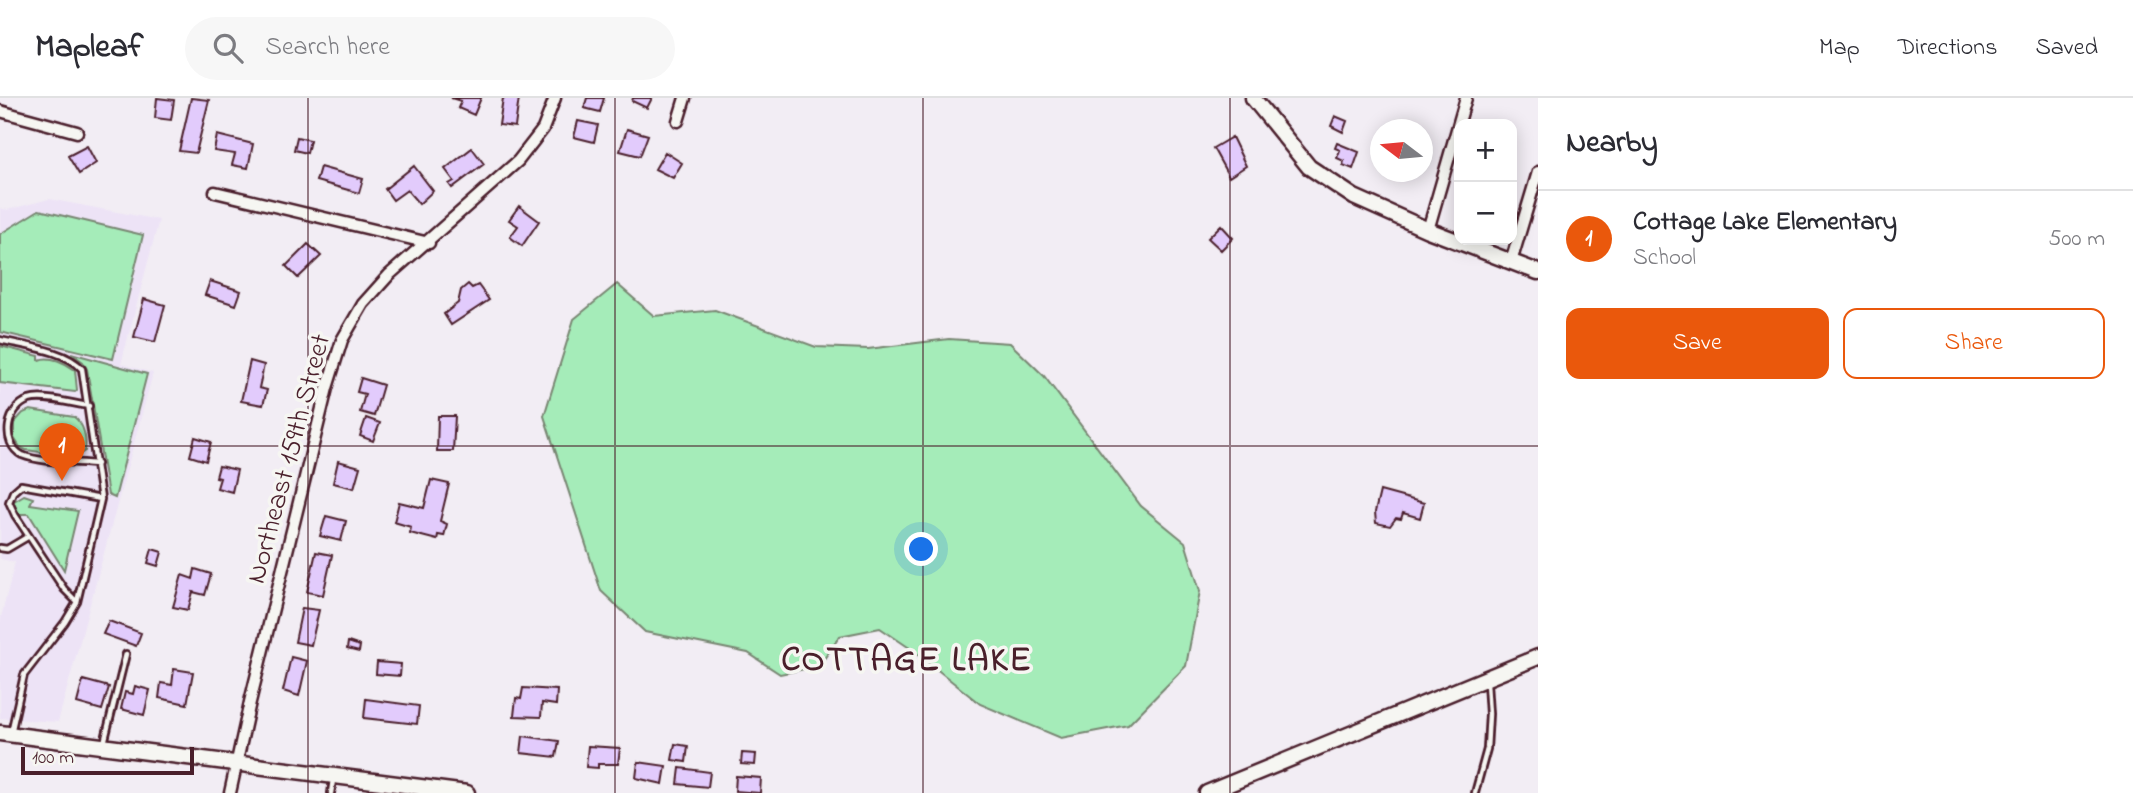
<!DOCTYPE html>
<html lang="en">
<head>
<meta charset="utf-8">
<style>
	body { margin:0; font-family:"Indie Flower",sans-serif; background:#f7f7f7; color:#2b2b33 }
	.controls { position:absolute; right:21px; top:21px; display:grid; overflow:hidden; border-radius:14px; box-shadow:0 4px 18px #0003 }
	.controls button { width:63px; height:63px; display:grid; place-items:center; padding:0; border:0; border-bottom:2px solid #e1e1e2; background:#fff; color:#2b2b33; font:35px sans-serif }
	.compass { position:absolute; left:1370px; top:21px; width:63px; height:63px; border-radius:50%; background:#fff; box-shadow:0 4px 18px #0003; rotate:286deg }
	.scale { position:absolute; left:21px; bottom:18px; width:173px; box-sizing:border-box; padding-left:7px; border:4px solid #4a1f2b; border-top:0; font-size:19px; line-height:24px; white-space:nowrap; color:#4a1f2b; -webkit-text-stroke:5px #f6f6f2; paint-order:stroke }
	.you { position:absolute; left:922px; top:452px; width:24px; height:24px; margin:-18px; border:5px solid #fff; border-radius:50%; background:#1a73e8; box-shadow:0 0 0 10px #1a73e833 }
	.badge { display:grid; place-items:center; width:46px; height:46px; border-radius:50%; background:#ea580c; color:#fff; font-size:23px; font-weight:700 }
	.pin { position:absolute; translate:-50% -58px; filter:drop-shadow(0 2px 4px #0008) }
	.pin::after { content:''; position:absolute; top:37px; width:24px; height:21px; background:inherit; clip-path:polygon(0 0,100% 0,50% 100%) }
	.list { margin:0; padding:0; list-style:none }
	h2 { display:flex; justify-content:space-between; align-items:center; height:91px; margin:0; padding:0 28px; font-size:30px }
	h2 small { font-size:23px; font-weight:400; color:#7c7c81 }
	.list li { display:grid; grid-template-columns:46px 1fr auto; gap:21px; align-items:center; box-sizing:border-box; height:98px; padding:0 28px; border-top:2px solid #e1e1e2 }
	.list b { display:block; font-size:26px; white-space:nowrap }
	.list p { margin:0; font-size:23px; white-space:nowrap; color:#7c7c81 }
	.list em { font-size:23px; font-style:normal; color:#7c7c81 }
	.actions { display:flex; gap:14px; padding:21px 28px }
	.actions a { flex:1; padding:16px 0; border:2px solid #ea580c; border-radius:14px; text-align:center; font-size:24px; color:#ea580c }
	.actions .main { background:#ea580c; color:#fff }
	.icon { flex:none; width:38px; height:38px; fill:none; stroke:currentColor; stroke-width:2; stroke-linecap:round; stroke-linejoin:round }
	.map { position:relative; flex:none; width:1538px; height:695px; overflow:hidden }
	header { display:flex; align-items:center; gap:42px; box-sizing:border-box; height:98px; padding:0 35px; background:#fff; border-bottom:2px solid #e1e1e2 }
	header strong { font-size:33px }
	nav { display:flex; gap:38px; margin-inline-start:auto; font-size:24px }
	.search { width:490px; height:63px; background:#f7f7f7; display:flex; align-items:center; gap:18px; box-sizing:border-box; padding:0 24px; border-radius:38px; color:#7c7c81; font-size:26px }
	main { display:flex }
	aside { flex:1; background:#fff }
	.map>svg:first-child { display:block }
</style>
</head>
<body>
<header>
<strong>Mapleaf</strong>
<div class="search"><svg class="icon" aria-label="search" viewBox="0 0 24 24"><circle cx="10" cy="10" r="6"/><path d="M15 15l6 6"/></svg>Search here</div>
<nav><a>Map</a><a>Directions</a><a>Saved</a></nav>
</header>
<main>
<div class="map">
<svg width="1538" height="695" viewBox="0 0 1538 695">
	<rect width="100%" height="100%" fill="#f2edf4"/>
	<filter id="ink" filterUnits="userSpaceOnUse"><feTurbulence type="fractalNoise" baseFrequency=".0143" numOctaves="2"/><feDisplacementMap in="SourceGraphic" scale="14" xChannelSelector="R" yChannelSelector="G"/><feConvolveMatrix kernelMatrix="1 2 1 2 8 2 1 2 1" color-interpolation-filters="sRGB"/></filter>
	<g filter="url(#ink)">
		<path fill="#ede3f6" d="M 49,101 L 159,122 L 121,266 L 153,275 L 58,624 L 0,620 L 0,523 L 15,464 L 0,461 L 0,110 L 7,112 Z"/>
		<path fill="#a5ecb9" stroke="#788672" stroke-width="2" d="M 39,112 L 143,137 L 113,261 L 0,234 L 0,136 Z
			M 617,186 L 654,218 L 715,212 L 816,249 L 868,251 L 949,241 L 1010,245 L 1044,278 L 1141,408 L 1185,444 L 1200,493 L 1186,568 L 1128,627 L 1061,640 L 980,606 L 914,553 L 880,530 L 840,538 L 819,568 L 780,576 L 748,555 L 645,534 L 601,493 L 544,318 L 574,221 Z
			M 0,248 L 39,258 L 39,262 C 50,257 66,265 75,272 L 77,292 L 75,294 L 0,285 Z
			M 71,255 L 147,276 L 115,400 L 108,397 L 87,271 L 83,264 Z
			M 30,312 L 74,319 C 84,326 87,341 85,353 L 76,359 L 26,352 L 20,349 L 14,340 L 14,325 L 23,315 Z
			M 24,397 L 33,400 L 30,406 L 78,413 L 64,472 L 29,416 L 19,416 L 14,408 L 14,403 Z"/>
		<path fill="#e2cbfc" stroke="#4a1f2b" stroke-width="2" d="M 157,0 L 174,2 L 171,22 L 155,20 Z
			M 191,0 L 209,2 L 196,55 L 179,53 Z
			M 451,0 L 481,0 L 474,17 L 458,10 L 461,3 Z
			M 503,0 L 519,0 L 515,29 L 499,27 Z
			M 587,0 L 604,0 L 600,14 L 584,10 Z
			M 633,0 L 652,0 L 647,10 L 632,3 Z
			M 1335,18 L 1347,23 L 1343,34 L 1331,28 Z
			M 578,23 L 598,27 L 594,44 L 574,39 Z
			M 627,31 L 648,37 L 640,58 L 620,53 Z
			M 217,37 L 253,46 L 248,70 L 232,67 L 235,56 L 214,53 Z
			M 297,39 L 310,42 L 307,55 L 294,52 Z
			M 1232,39 L 1246,68 L 1229,79 L 1213,50 Z
			M 1337,45 L 1359,54 L 1353,71 L 1343,67 L 1344,63 L 1337,60 L 1340,52 L 1335,50 Z
			M 87,48 L 96,65 L 79,76 L 68,58 Z
			M 472,50 L 484,66 L 452,90 L 449,86 L 454,83 L 445,71 Z
			M 665,54 L 682,65 L 673,80 L 655,71 Z
			M 414,68 L 433,93 L 419,106 L 407,92 L 393,102 L 385,91 Z
			M 320,69 L 363,81 L 359,95 L 316,83 Z
			M 519,108 L 539,123 L 522,148 L 510,139 L 518,128 L 509,122 Z
			M 1221,127 L 1233,140 L 1221,152 L 1208,140 Z
			M 308,146 L 321,158 L 298,180 L 286,168 Z
			M 210,183 L 241,193 L 236,207 L 205,197 Z
			M 468,186 L 472,190 L 478,187 L 489,202 L 451,227 L 444,216 L 458,205 L 461,192 Z
			M 144,201 L 165,207 L 155,244 L 134,239 Z
			M 250,263 L 264,267 L 259,290 L 267,292 L 263,307 L 241,303 Z
			M 361,280 L 383,287 L 374,318 L 360,314 L 365,296 L 357,294 Z
			M 438,318 L 455,318 L 453,353 L 437,353 Z
			M 366,320 L 380,325 L 373,343 L 360,338 Z
			M 195,339 L 211,344 L 206,363 L 190,358 Z
			M 338,363 L 360,369 L 354,390 L 333,385 Z
			M 219,368 L 237,372 L 232,394 L 217,390 L 220,380 L 216,379 Z
			M 431,382 L 449,386 L 440,423 L 447,426 L 444,438 L 438,437 L 437,442 L 410,435 L 411,429 L 394,424 L 399,404 L 424,410 Z
			M 1380,393 L 1424,405 L 1420,420 L 1403,415 L 1401,421 L 1396,420 L 1390,428 L 1376,425 L 1375,414 Z
			M 326,418 L 346,423 L 341,443 L 320,438 Z
			M 152,451 L 162,454 L 158,468 L 148,465 Z
			M 316,454 L 332,457 L 323,497 L 307,494 Z
			M 195,471 L 211,476 L 205,497 L 193,494 L 188,512 L 173,509 L 182,477 L 193,481 Z
			M 302,510 L 319,512 L 311,547 L 295,544 Z
			M 109,523 L 141,535 L 136,548 L 103,536 Z
			M 348,544 L 360,548 L 359,554 L 347,551 Z
			M 291,559 L 307,563 L 299,598 L 283,593 Z
			M 377,564 L 401,566 L 400,578 L 376,576 Z
			M 174,571 L 193,574 L 187,606 L 159,600 L 161,585 L 172,587 Z
			M 83,582 L 109,589 L 102,612 L 77,605 Z
			M 135,588 L 150,592 L 144,617 L 121,611 L 125,594 L 133,596 Z
			M 523,590 L 557,592 L 556,607 L 542,605 L 541,619 L 514,618 L 516,600 L 521,601 Z
			M 366,601 L 419,608 L 417,626 L 364,620 Z
			M 523,638 L 559,643 L 556,659 L 521,655 Z
			M 675,646 L 688,648 L 686,664 L 672,662 Z
			M 588,648 L 620,650 L 618,666 L 598,666 L 598,670 L 586,669 Z
			M 742,655 L 756,656 L 755,667 L 741,666 Z
			M 638,664 L 666,668 L 663,686 L 636,680 Z
			M 680,670 L 710,674 L 708,689 L 678,686 Z
			M 736,678 L 761,680 L 760,695 L 735,693 Z"/>
		<g fill="none" stroke-linecap="round" stroke-linejoin="round">
			<defs>
				<path id="lane" d="M 0,242 C 24,248 66,252 82,271 L 101,401 L 77,504 L 65,524 L 24,577 L 11,635
					M 89,308 C 74,306 43,297 29,302 C 7,309 0,345 22,357 C 41,365 76,364 97,366
					M 0,450 L 7,451 L 29,438
					M 77,504 L 64,491 L 15,417 L 9,404 L 13,394 L 21,387 L 101,401
					M 104,645 L 126,556
					M 331,695 L 333,682
					M 1475,695 L 1487,651 L 1489,616 L 1487,585"/>
				<path id="street" d="M 0,13 L 77,34
					M 678,23 L 685,0
					M 215,94 L 429,145
					M 1428,132 L 1466,0
					M 1511,164 L 1538,74
					M 230,695 L 250,604 L 327,290 L 342,242 L 363,206 L 389,177 L 518,63 L 543,31 L 555,0"/>
				<path id="secondary" d="M 1253,0 L 1309,69 L 1354,99 L 1428,132 L 1538,174
					M 0,635 L 467,695
					M 1207,695 L 1538,559"/>
			</defs>
			<use href="#lane" stroke="#4a1f2b" stroke-width="10"/>
			<use href="#street" stroke="#4a1f2b" stroke-width="15"/>
			<use href="#secondary" stroke="#4a1f2b" stroke-width="19"/>
			<use href="#lane" stroke="#f6f6f2" stroke-width="4.5"/>
			<use href="#street" stroke="#f6f6f2" stroke-width="10"/>
			<use href="#secondary" stroke="#f6f6f2" stroke-width="14"/>
		</g>
	</g>
	<path fill="none" stroke="#4a1f2b" stroke-width="2" stroke-opacity="0.55" d="M 308,0 L 308,695M 615,0 L 615,695M 923,0 L 923,695M 1230,0 L 1230,695M 0,348 L 1538,348"/>
	<g text-anchor="middle" dominant-baseline="central" stroke-width="7" stroke-linejoin="round" paint-order="stroke">
		<g font-size="28" fill="#4a1f2b" stroke="#f6f6f2">
			<text transform="translate(290 361) rotate(-75)">Northeast 159th Street</text>
		</g>
		<g font-size="35" font-weight="bold" letter-spacing="2" fill="#4a1f2b" stroke="#f6f6f2">
			<text x="907" y="563">COTTAGE LAKE</text>
		</g>
	</g>
</svg>
<div class="controls">
<button>+</button>
<button>−</button>
</div>
<svg class="compass" viewBox="-18 -18 36 36"><path d="M0-13l5 13h-10z" fill="#e53935"/><path d="M0 13l5-13h-10z" fill="#7c7c81"/></svg>
<div class="scale">100 m</div>
<div class="you"></div>
<div class="pin badge" style="left:62px;top:383px">1</div>
</div>
<aside>
<h2>Nearby<small></small></h2>
<ul class="list">
<li><span class="badge">1</span><div><b>Cottage Lake Elementary</b><p>School</p></div><em>500 m</em></li>
</ul>
<div class="actions"><a class="main">Save</a><a>Share</a></div>
</aside>
</main>
</body>
</html>
